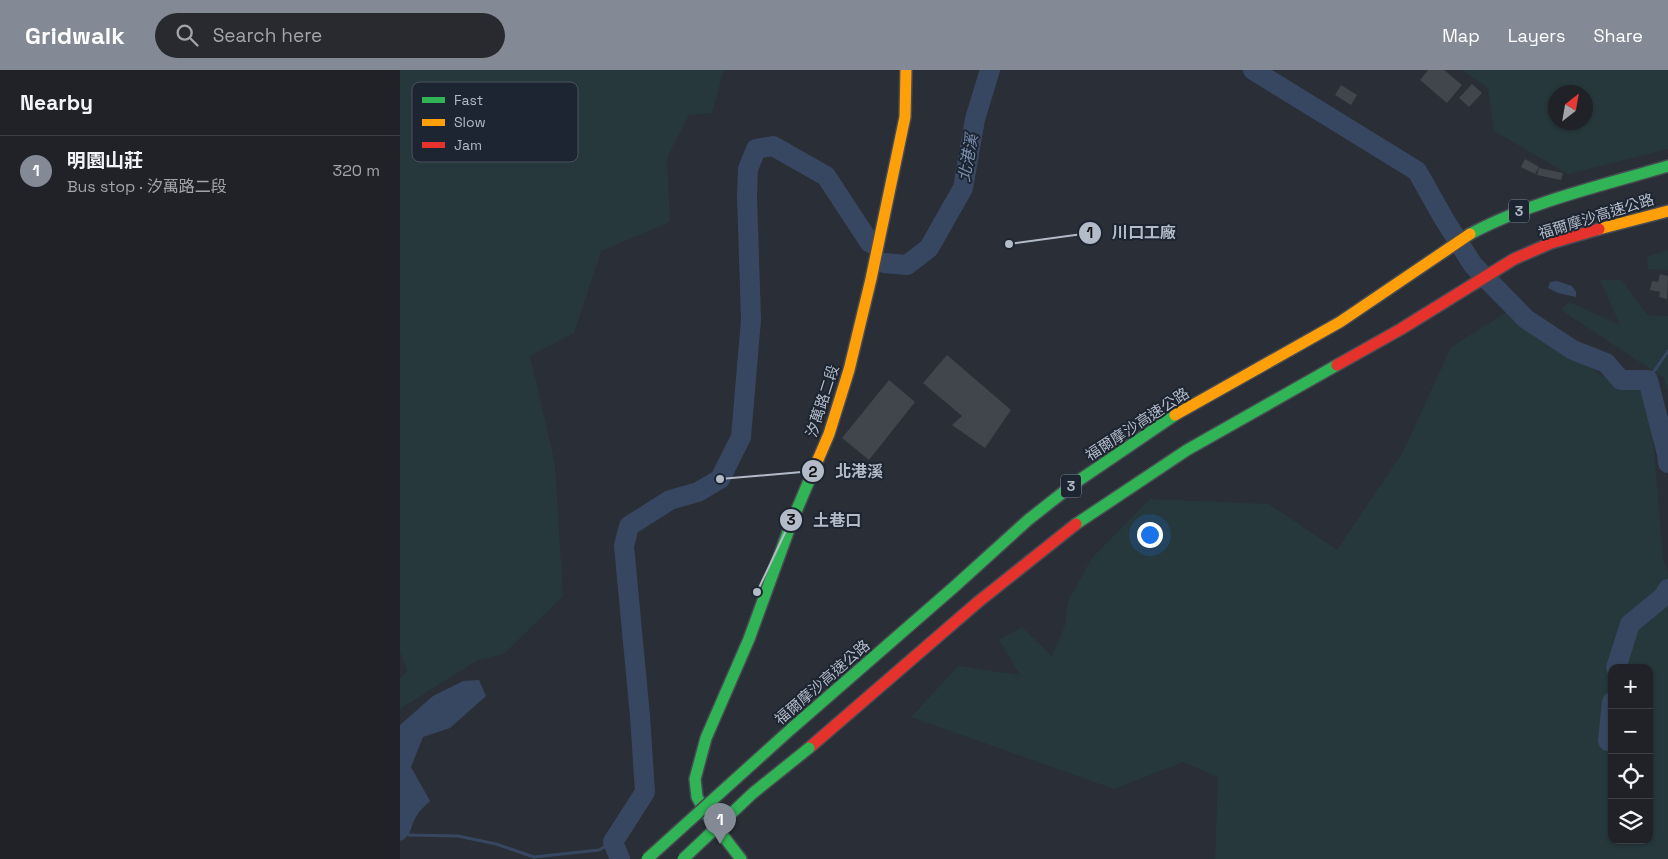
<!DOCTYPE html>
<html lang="en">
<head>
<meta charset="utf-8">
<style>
	body { margin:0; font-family:"Space Grotesk","Noto Sans TC",sans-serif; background:#282a30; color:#f1f3f6 }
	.controls { position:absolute; right:15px; bottom:15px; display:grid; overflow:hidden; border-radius:10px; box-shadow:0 1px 4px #0004 }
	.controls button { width:45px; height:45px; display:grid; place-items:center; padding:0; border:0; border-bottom:1px solid #3d3f45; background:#202228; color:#f1f3f6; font:25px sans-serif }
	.compass { position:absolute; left:1148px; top:15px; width:45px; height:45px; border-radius:50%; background:#202228; box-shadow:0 1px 4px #0004; rotate:31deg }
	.you { position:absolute; left:749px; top:464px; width:18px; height:18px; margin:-12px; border:4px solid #fff; border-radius:50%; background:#1a73e8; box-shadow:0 0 0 8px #1a73e833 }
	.badge { display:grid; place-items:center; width:32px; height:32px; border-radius:50%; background:#838995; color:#fff; font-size:16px; font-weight:700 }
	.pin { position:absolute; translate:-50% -41px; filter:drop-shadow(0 1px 2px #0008) }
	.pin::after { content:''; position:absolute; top:26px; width:18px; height:15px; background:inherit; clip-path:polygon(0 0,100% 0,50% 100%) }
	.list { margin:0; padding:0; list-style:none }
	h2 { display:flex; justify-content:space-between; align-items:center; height:65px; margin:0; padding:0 20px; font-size:21px }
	h2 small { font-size:16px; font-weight:400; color:#a2a4a8 }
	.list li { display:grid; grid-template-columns:32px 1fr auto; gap:15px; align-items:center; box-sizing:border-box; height:70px; padding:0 20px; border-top:1px solid #3d3f45 }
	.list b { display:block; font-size:19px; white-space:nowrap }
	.list p { margin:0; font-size:16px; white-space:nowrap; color:#a2a4a8 }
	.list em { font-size:16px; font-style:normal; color:#a2a4a8 }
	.icon { flex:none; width:28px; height:28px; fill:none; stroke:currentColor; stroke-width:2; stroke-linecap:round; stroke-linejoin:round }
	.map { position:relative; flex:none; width:1268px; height:789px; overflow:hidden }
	header { display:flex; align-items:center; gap:30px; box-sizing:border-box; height:70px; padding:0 25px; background:#838995; color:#fff }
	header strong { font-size:24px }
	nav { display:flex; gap:28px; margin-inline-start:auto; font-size:18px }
	.search { width:350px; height:45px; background:#282a30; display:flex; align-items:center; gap:12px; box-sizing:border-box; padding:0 18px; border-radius:28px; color:#a2a4a8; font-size:19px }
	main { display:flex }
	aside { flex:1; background:#202228 }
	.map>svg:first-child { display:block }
</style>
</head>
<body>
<header>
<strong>Gridwalk</strong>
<div class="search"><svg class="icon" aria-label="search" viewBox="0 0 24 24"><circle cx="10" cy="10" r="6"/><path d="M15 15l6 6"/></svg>Search here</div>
<nav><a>Map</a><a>Layers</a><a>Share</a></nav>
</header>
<main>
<aside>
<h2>Nearby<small></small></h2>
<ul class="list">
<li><span class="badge">1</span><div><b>明園山莊</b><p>Bus stop · 汐萬路二段</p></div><em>320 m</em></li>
</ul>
</aside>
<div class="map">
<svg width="1268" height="789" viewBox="0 0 1268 789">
	<rect width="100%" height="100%" fill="#2a2e36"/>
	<path fill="#26383c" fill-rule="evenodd" d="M 0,0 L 324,0 L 312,43 L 289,45 L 267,88 L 270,152 L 201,181 L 174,263 L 130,286 L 155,394 L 163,526 L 104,584 L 78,590 L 0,639 L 0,608 L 7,601 L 0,582 Z
		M 1062,0 L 1268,0 L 1268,79 L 1168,104 L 1094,61 L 1088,18 ZM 1156,22 L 1186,22 L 1186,52 L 1156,52 Z
		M 1268,180 L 1268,200 L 1248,199 L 1247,187 Z
		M 1200,210 L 1222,210 L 1247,245 L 1268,246 L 1268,323 L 1264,308 L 1161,240 L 1169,232 L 1220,255 Z
		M 1118,235 L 1202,306 L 1241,309 L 1254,378 L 1263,488 L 1268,501 L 1268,789 L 815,789 L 818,707 L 783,692 L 714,719 L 511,647 L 558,596 L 620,605 L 599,570 L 622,557 L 652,586 L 665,555 L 668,531 L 692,488 L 750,429 L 869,434 L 937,480 L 1003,382 L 1051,277 ZM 1212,598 L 1249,598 L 1249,770 L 1212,770 Z"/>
	<path fill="#384761" d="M 1157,211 L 1172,216 L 1176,222 L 1176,227 L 1158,223 L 1148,218 L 1150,212 Z
		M 79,610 L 86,626 L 50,658 L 23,667 L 11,697 L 30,731 C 25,736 19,741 16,747 C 10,756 12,767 0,771 L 0,655 L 33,626 L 63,611 Z"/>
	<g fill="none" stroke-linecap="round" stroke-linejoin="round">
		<path stroke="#384761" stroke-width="3" d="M 1248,310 L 1268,281
			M 9,765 L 58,766 L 96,774 L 134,787 L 199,780 L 213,772"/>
		<path stroke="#384761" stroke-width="20" d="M 853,0 L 1017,101 L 1044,149 L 1073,195 L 1126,249 L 1173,280 L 1206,293 L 1221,310 L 1248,310 L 1267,384 L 1268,393
			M 484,193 L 507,195 L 529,178 L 563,118 L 575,49 L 590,0
			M 1216,598 L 1230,554 L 1263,527 L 1268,519
			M 1208,671 L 1212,632
			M 220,789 L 213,772 L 245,722 L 240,646 L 224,476 L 229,456 L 270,430 L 298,422 L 320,409 L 341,367 L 351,250 L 347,126 L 348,99 L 356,79 L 373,76 L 426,106 L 470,173"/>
	</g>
	<path fill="#41454c" d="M 1028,0 L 1044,0 L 1062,15 L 1047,33 L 1020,10 Z
		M 1072,14 L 1082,23 L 1069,37 L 1059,28 Z
		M 941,15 L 957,25 L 951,35 L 935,25 Z
		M 1125,89 L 1139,97 L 1135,104 L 1121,97 Z
		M 1139,98 L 1163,103 L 1161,110 L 1137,105 Z
		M 1260,204 L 1268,206 L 1267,229 L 1259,227 L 1260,222 L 1250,220 L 1252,211 L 1258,212 Z
		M 547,285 L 611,340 L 585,378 L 552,355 L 562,346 L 523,313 Z
		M 489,310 L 515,332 L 469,390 L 442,368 Z"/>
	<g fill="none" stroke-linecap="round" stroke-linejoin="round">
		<defs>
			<path id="fast" d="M 1070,164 C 1132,131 1201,116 1268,96
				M 676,454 L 787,380 L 937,295
				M 391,659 L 554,517 L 628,450 L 675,413 L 775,345
				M 341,789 L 307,745 L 297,727 L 295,709 L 306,668 L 349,569 L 392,451 L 414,399"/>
			<path id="slow" d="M 1199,159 L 1268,141
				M 775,345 L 940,252 L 1070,164
				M 414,399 L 429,364 L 449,300 L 471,209 L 505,47 L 506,0"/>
			<path id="jam" d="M 937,295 L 1001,259 L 1114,189 L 1151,173 L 1199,159
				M 409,678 L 578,532 L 676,454"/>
		</defs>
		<use href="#fast" stroke="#474b53" stroke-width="14"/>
		<use href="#slow" stroke="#474b53" stroke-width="14"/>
		<use href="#jam" stroke="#474b53" stroke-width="14"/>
		<use href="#fast" stroke="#30b455" stroke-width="11"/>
		<use href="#slow" stroke="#ff9f0a" stroke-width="11"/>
		<use href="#jam" stroke="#e5322d" stroke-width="11"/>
		<defs>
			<path id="fast-bridge" d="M 247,789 L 391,659
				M 283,789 L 353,723 L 409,678"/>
		</defs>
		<use href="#fast-bridge" stroke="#464a51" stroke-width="14" stroke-linecap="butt"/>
		<use href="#fast-bridge" stroke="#30b455" stroke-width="11"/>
	</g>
	<g text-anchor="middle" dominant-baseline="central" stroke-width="4" stroke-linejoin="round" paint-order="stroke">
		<g fill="#1c2531" stroke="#868d9b" stroke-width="1">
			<rect x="1109" y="129.5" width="20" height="23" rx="4"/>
			<rect x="661" y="404.5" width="20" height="23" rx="4"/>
		</g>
		<g font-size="14" font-weight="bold" fill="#b3bac8">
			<text x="1119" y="141">3</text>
			<text x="671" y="416">3</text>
		</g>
		<g font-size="15" fill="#b3bac8" stroke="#1c2531">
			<text transform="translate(1196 146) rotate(-17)">福爾摩沙高速公路</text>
			<text transform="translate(422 331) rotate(-72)">汐萬路二段</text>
			<text transform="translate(737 354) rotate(-33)">福爾摩沙高速公路</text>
			<text transform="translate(422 612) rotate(-41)">福爾摩沙高速公路</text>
		</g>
		<g font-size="16" font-style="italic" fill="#7b90af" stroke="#1c2531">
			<text transform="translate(568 88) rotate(-80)">北港溪</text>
		</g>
	</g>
	<rect x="12" y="12" width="166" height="80" rx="8" fill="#1c2531" stroke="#49525e" stroke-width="1"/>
	<rect x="22" y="27" width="23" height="6" fill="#30b455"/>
	<rect x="22" y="49" width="23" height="7" fill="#ff9f0a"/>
	<rect x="22" y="72" width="23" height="6" fill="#e5322d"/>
	<g font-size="14" fill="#b3bac8">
		<text x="54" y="35">Fast</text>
		<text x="54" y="57">Slow</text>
		<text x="54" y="80">Jam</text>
	</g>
	<path fill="none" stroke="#b3bac8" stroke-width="2" d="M609 174L690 163M320 409L413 401M357 522L391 450"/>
	<g fill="#b3bac8" stroke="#1c2531" stroke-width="2">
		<circle cx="609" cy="174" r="5"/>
		<circle cx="320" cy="409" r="5"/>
		<circle cx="357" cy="522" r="5"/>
		<circle cx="690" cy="163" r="12"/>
		<circle cx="413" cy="401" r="12"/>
		<circle cx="391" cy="450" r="12"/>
	</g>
	<g font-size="15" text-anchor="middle" font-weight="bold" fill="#111">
		<text x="690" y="168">1</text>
		<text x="413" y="407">2</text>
		<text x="391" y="455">3</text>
	</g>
	<g font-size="16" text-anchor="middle" font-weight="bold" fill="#b3bac8" stroke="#1c2531" stroke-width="4" stroke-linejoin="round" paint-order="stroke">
		<text x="744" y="168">川口工廠</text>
		<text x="459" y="407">北港溪</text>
		<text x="437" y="456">土巷口</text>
	</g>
</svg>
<div class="controls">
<button>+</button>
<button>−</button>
<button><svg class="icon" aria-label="locate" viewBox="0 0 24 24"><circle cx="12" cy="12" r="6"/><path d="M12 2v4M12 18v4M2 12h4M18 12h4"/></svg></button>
<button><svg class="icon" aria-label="layers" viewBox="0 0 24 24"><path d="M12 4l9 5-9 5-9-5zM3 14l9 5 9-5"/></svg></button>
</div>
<svg class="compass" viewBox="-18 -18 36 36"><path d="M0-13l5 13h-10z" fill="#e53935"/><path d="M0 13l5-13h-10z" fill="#a2a4a8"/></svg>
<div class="you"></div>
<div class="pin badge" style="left:320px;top:774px">1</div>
</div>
</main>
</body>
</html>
